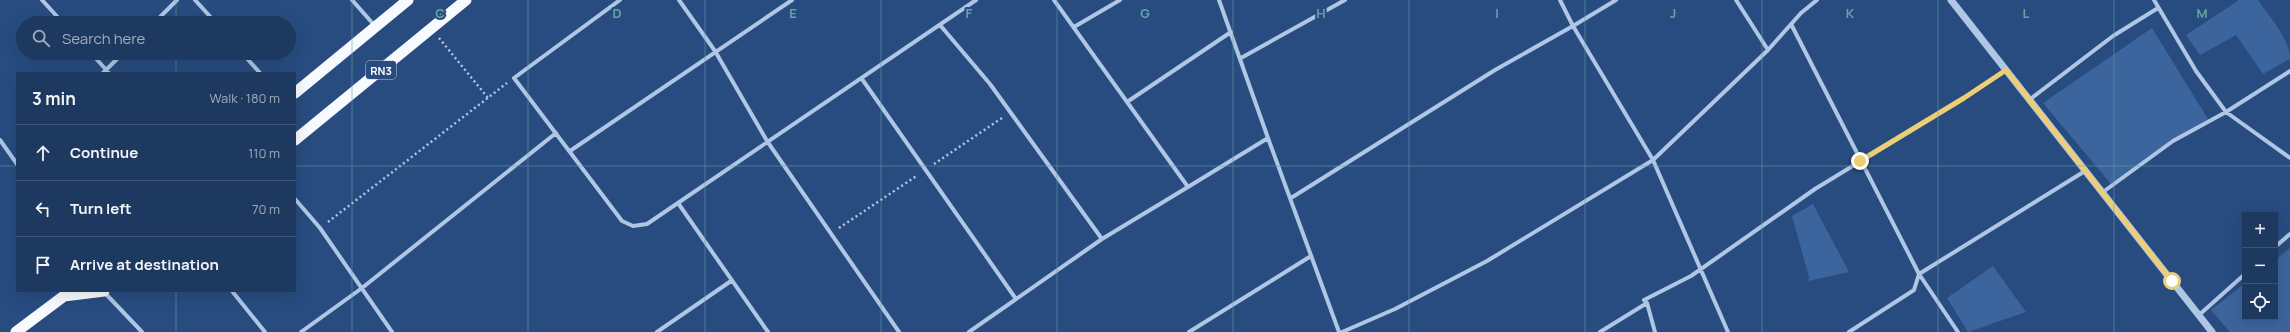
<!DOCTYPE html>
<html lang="en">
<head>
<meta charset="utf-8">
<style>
	body { margin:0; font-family:Manrope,sans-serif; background:#2b4469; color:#f1f3f6 }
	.controls { position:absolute; right:12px; bottom:12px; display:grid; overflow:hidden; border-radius:0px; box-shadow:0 4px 16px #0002 }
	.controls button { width:36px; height:36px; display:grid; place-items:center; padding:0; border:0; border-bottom:1px solid #3c5375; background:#1e3960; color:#f1f3f6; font:20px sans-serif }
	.stop { position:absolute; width:12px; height:12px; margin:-9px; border:3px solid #edce75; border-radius:50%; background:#fff }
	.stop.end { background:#edce75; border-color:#fff; box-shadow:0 1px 4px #0008 }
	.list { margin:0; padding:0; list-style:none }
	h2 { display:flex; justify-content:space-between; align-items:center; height:52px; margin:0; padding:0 16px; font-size:17px }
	h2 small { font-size:13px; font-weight:400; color:#a1acbd }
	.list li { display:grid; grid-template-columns:26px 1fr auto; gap:12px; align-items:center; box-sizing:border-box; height:56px; padding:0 16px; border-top:1px solid #3c5375 }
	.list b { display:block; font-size:15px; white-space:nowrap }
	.list em { font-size:13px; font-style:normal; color:#a1acbd }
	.icon { flex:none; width:22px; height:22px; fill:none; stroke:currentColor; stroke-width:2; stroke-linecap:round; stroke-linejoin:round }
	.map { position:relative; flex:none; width:2290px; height:332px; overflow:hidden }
	.search { position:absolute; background:#1e3960; box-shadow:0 4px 16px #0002; left:16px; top:16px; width:280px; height:44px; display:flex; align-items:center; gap:10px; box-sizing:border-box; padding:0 14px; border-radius:22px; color:#a1acbd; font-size:15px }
	.panel { position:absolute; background:#1e3960; box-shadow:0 4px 16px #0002; left:16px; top:72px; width:280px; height:220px; border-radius:0px }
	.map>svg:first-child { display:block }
</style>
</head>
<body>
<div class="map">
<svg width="2290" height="332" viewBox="0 0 2290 332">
	<rect width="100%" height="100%" fill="#284c80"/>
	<path fill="#3c659d" d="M 2239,0 L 2258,0 C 2269,17 2290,38 2290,59 L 2263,74 L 2236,35 L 2200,55 L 2186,35 Z
		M 2152,28 L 2208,119 L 2111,184 L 2043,103 Z
		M 1813,204 L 1849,272 L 1808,281 L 1809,277 L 1792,216 Z
		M 2290,248 L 2290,332 L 2230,332 L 2211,310 L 2245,283 L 2245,317 L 2275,317 L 2275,260 Z
		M 1993,266 L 2026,312 L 1968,332 L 1947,298 Z"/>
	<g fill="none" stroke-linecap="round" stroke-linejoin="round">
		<path stroke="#afc6e5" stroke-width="2.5" stroke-dasharray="2 3" stroke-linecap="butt" d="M 439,38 L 488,98
			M 934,164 L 1002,118
			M 328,222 L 507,83
			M 839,228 L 918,175"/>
		<path stroke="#afc6e5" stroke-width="4" d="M 42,0 L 63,23
			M 195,0 L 216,23
			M 352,0 L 375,26
			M 620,0 L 514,78 L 622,221 L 633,226 L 647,224 L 976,0
			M 679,0 L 715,51 L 767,141 L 899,332
			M 1054,0 L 1188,187 L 1268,138 L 1219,0
			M 1560,0 L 1573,26 L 1653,160 L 1728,332
			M 1736,0 L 1768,50
			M 2154,0 L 2196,71 L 2226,112 L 2290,158
			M 154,23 L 177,0
			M 1791,24 L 1919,274 L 1958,332
			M 940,25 L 990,84 L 1102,239
			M 1074,27 L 1120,0
			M 91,53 L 109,73
			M 242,53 L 260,73
			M 1241,58 L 1345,0
			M 103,73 L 123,53
			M 862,79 L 1016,299
			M 2029,100 L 2113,36 L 2158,8
			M 1127,102 L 1231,32
			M 1268,138 L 1339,332
			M 0,140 L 17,164
			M 570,151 L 792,0
			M 2103,192 L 2173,141 L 2226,112 L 2290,71
			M 1291,198 L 1495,70 L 1573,26 L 1616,0
			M 295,199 L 320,228 L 392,332
			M 678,203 L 768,332
			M 2275,247 L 2290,234
			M 232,291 L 265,332
			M 104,292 L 142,332
			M 1647,303 L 1655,332
			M 2199,315 L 2245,274
			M 301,332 L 362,288 L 556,133
			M 657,332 L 731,281
			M 969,332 L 1102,239 L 1188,187
			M 1189,332 L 1311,256
			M 1342,332 L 1395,309 L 1487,261 L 1653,160 L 1768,50 L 1801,13 L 1817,0
			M 1600,332 L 1647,303 L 1644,300 L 1691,276 L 1815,189 L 1964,98 L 2006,70
			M 1849,332 L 1914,290 L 1919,274 L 2085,171"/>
		<path stroke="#afc6e5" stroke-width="7" d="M 1951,0 L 2212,332"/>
		<path stroke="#f7fafe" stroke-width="11" d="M 295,93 L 408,0
			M 295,140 L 466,0
			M 64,296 L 104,291
			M 16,332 L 64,296 L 66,291"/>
	</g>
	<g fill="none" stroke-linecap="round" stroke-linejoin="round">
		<path stroke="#edce75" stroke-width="5" d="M 1860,161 L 1964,98 L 2006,70 L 2172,281"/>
	</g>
	<path fill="none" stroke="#63a6a1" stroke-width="1" stroke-opacity="0.55" d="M 176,0 L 176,23M 352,0 L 352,332M 528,0 L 528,332M 705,0 L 705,332M 881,0 L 881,332M 1057,0 L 1057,332M 1233,0 L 1233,332M 1409,0 L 1409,332M 1585,0 L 1585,332M 1762,0 L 1762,332M 1938,0 L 1938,332M 2114,0 L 2114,332M 176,53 L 176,73M 0,166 L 17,166M 295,166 L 2290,166M 176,291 L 176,332"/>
	<g text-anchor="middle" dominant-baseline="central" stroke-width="4" stroke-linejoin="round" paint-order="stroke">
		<rect fill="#284c80" stroke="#bec9d9" stroke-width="1" x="366" y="61" width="30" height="18" rx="3"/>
		<g font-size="11" font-weight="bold" fill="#fff">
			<text x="381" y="70">RN3</text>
		</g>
	</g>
	<g font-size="13" text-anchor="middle" font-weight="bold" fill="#63a6a1" stroke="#284c80" stroke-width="4" stroke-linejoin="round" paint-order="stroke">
		<text x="440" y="18">C</text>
		<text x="617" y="18">D</text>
		<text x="793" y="18">E</text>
		<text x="969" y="18">F</text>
		<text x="1145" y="18">G</text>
		<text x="1321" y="18">H</text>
		<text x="1497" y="18">I</text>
		<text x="1673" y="18">J</text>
		<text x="1850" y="18">K</text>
		<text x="2026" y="18">L</text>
		<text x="2202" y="18">M</text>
	</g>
</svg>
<div class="controls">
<button>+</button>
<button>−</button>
<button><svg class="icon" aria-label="locate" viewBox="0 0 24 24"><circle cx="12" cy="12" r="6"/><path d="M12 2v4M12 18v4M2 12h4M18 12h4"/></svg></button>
</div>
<div class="stop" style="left:2172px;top:281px"></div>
<div class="stop end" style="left:1860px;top:161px"></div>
<div class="search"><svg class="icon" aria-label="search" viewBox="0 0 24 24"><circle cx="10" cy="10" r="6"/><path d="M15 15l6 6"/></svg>Search here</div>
<section class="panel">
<h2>3 min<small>Walk · 180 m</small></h2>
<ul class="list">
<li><svg class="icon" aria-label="ahead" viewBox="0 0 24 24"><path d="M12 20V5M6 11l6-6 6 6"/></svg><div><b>Continue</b></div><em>110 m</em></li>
<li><svg class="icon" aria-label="left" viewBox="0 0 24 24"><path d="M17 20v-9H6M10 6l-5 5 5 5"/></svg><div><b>Turn left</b></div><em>70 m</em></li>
<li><svg class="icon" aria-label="arrive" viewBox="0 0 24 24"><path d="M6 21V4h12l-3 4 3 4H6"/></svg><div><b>Arrive at destination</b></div></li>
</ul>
</section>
</div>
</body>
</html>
